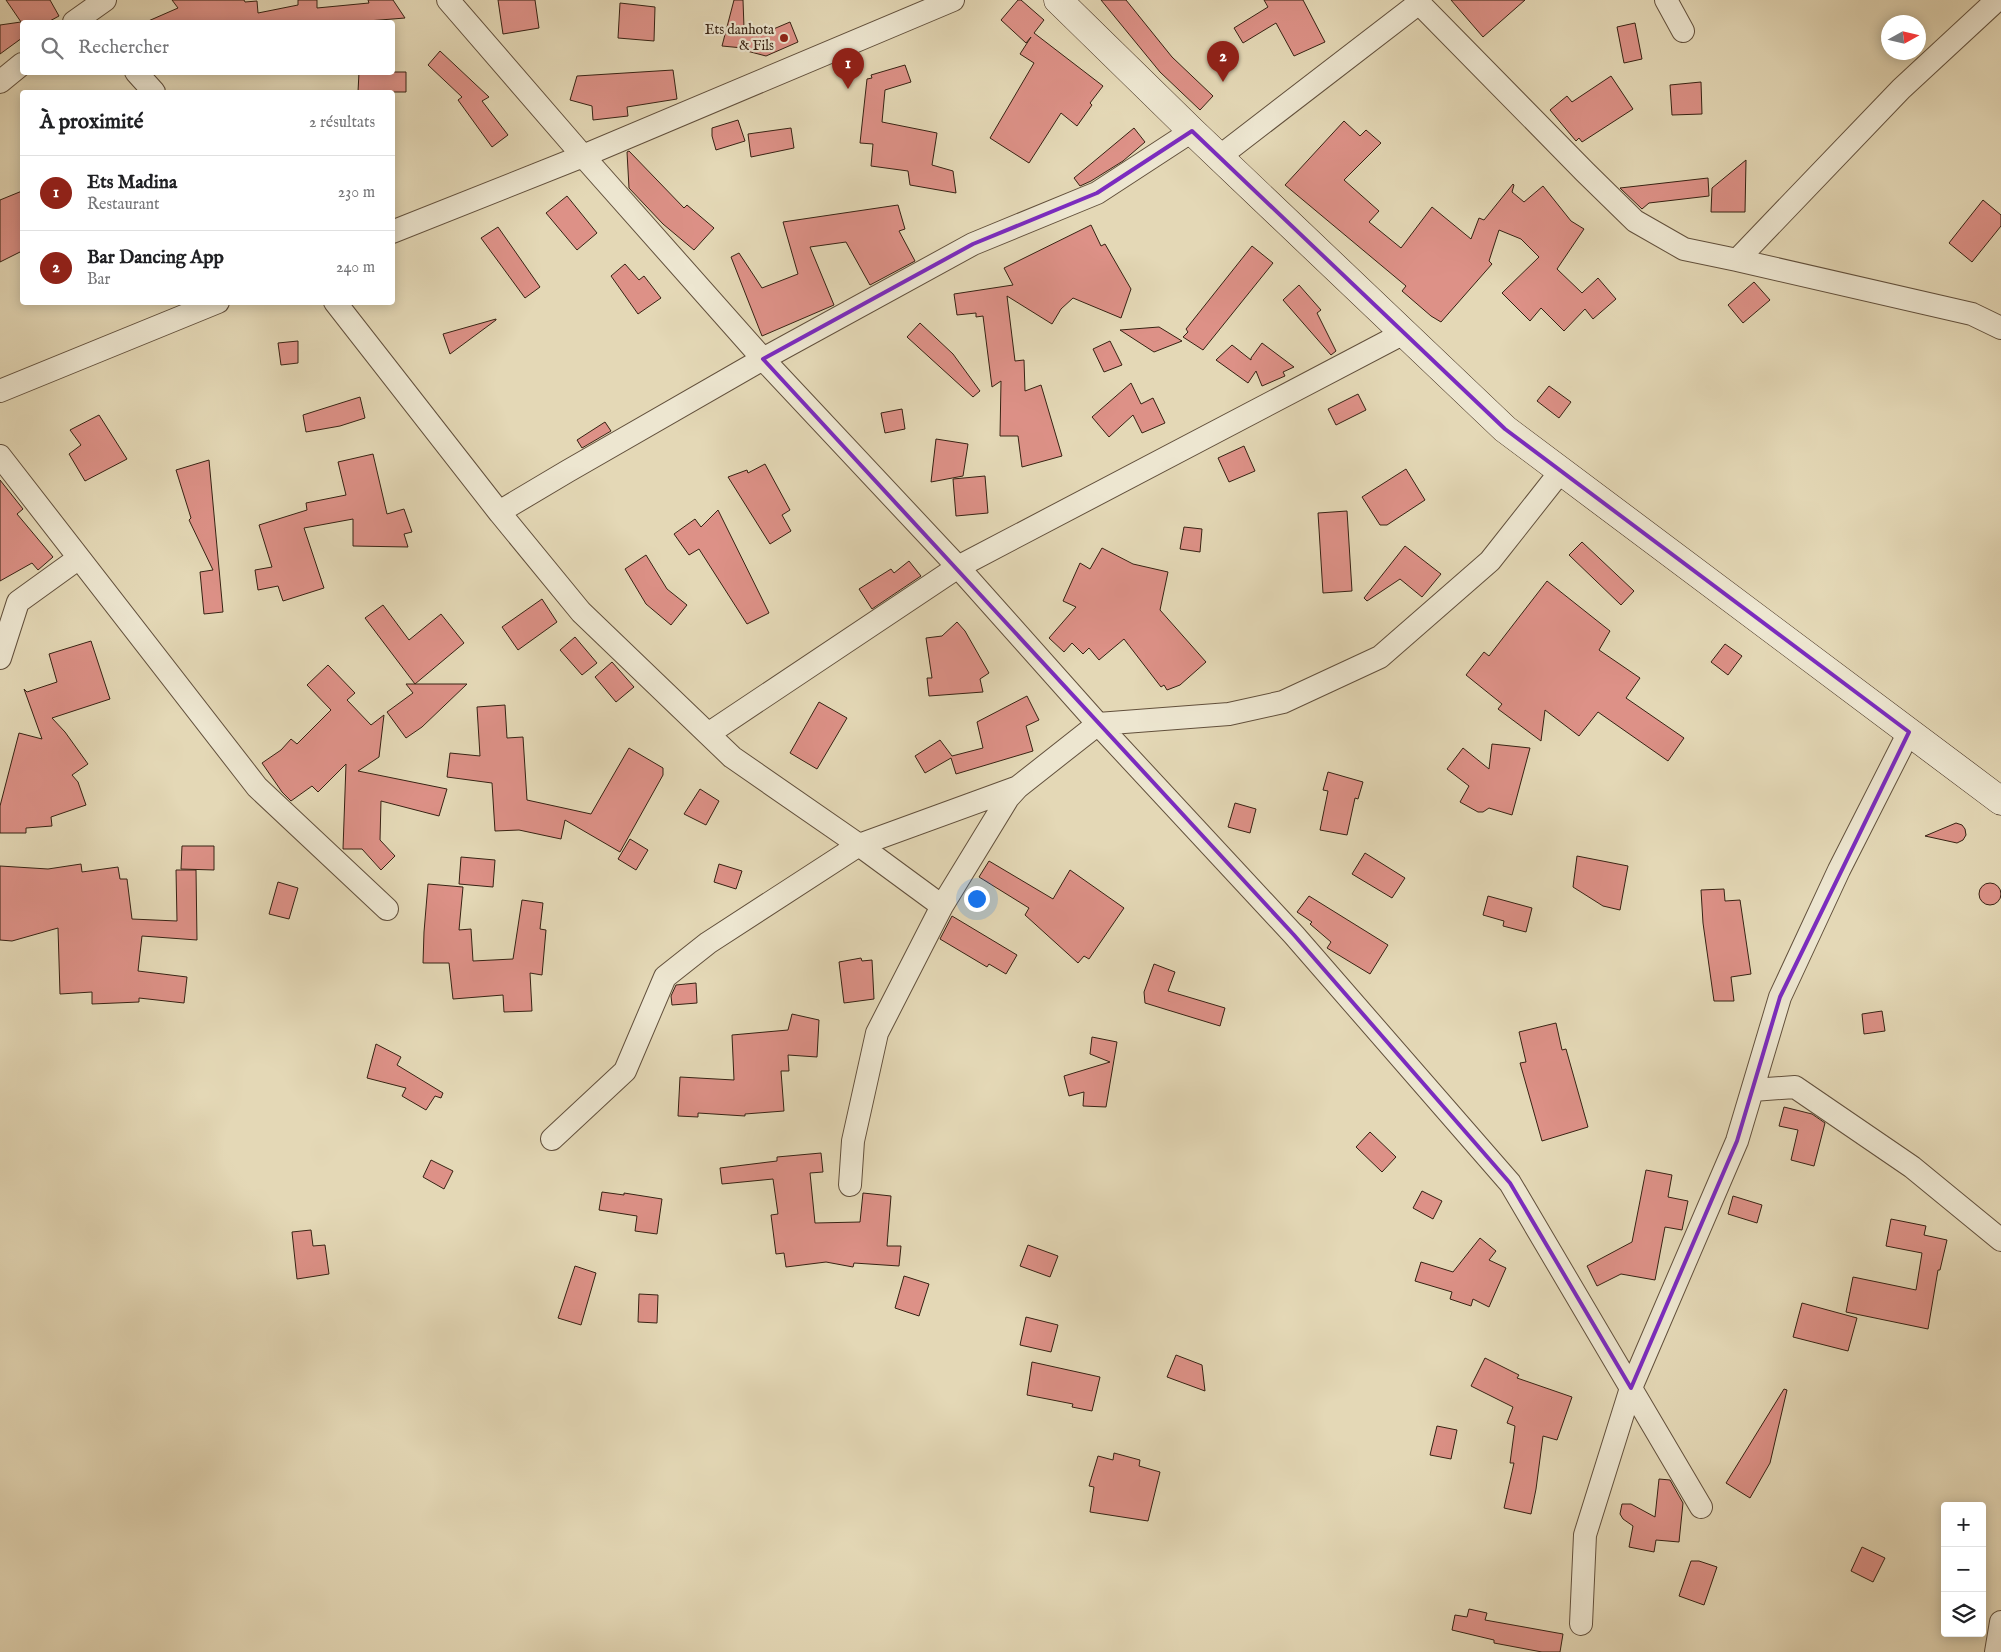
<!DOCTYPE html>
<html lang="fr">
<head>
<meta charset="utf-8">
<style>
	body { margin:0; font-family:"IM FELL English",serif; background:#f2f2f2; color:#202124 }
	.controls { position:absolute; right:15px; bottom:15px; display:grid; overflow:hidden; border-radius:5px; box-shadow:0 2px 12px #0003 }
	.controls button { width:45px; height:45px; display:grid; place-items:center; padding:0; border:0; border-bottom:1px solid #e0e0e0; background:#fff; color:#202124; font:25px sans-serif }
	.compass { position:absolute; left:1881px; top:15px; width:45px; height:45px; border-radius:50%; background:#fff; box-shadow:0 2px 12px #0003; rotate:82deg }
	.you { position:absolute; left:976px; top:898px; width:18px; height:18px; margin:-12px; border:4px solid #fff; border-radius:50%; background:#1a73e8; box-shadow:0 0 0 8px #1a73e833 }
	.badge { display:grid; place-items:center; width:32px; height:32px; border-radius:50%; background:#8f2418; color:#fff; font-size:16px; font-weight:700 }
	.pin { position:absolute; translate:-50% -41px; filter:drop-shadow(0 1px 2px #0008) }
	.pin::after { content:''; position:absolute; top:26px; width:18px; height:15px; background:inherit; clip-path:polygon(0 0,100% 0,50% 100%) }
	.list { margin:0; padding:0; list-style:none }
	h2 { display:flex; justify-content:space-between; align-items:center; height:65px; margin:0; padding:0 20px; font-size:21px }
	h2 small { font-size:16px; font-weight:400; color:#757577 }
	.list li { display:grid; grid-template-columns:32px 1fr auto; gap:15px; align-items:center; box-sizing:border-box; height:75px; padding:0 20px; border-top:1px solid #e0e0e0 }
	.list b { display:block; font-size:19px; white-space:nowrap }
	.list p { margin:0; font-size:16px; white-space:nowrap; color:#757577 }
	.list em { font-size:16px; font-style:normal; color:#757577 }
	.icon { flex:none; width:28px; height:28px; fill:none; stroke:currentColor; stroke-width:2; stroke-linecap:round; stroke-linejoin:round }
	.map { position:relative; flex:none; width:2001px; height:1652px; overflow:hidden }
	.search { position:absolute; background:#fff; box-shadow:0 2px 12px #0003; left:20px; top:20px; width:375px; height:55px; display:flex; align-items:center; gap:12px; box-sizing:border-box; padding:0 18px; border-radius:5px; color:#757577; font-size:19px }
	.panel { position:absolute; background:#fff; box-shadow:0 2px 12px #0003; left:20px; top:90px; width:375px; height:215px; border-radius:5px }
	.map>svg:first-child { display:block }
</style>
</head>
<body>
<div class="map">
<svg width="2001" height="1652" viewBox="0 0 2001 1652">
	<rect width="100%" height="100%" fill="#e4d8b6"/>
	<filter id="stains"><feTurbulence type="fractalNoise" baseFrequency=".004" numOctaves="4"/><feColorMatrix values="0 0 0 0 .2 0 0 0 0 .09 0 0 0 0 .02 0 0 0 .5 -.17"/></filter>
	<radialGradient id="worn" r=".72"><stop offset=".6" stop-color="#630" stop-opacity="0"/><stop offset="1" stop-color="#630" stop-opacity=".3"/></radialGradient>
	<path fill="#dd9187" stroke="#372213" d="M 6,0 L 50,0 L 59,16 L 48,22 L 22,22 L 22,38 L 0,54 L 0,25 L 21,22 Z
		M 172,0 L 244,0 L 245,2 L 257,1 L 258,13 L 298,5 L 298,0 L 317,0 L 317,8 L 369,3 L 368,0 L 393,0 L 405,18 L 355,22 L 146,22 L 178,8 Z
		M 498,0 L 535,0 L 539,28 L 503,34 Z
		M 734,0 L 743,0 L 744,28 L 764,33 L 790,22 L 798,42 L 766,56 L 743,50 L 743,48 L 722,46 Z
		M 1018,0 L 1021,0 L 1044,20 L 1034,33 L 1103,86 L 1090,103 L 1092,105 L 1077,126 L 1061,113 L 1029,163 L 990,138 L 1034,63 L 1020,54 L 1031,37 L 1026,43 L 1001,20 Z
		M 1101,0 L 1126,0 L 1172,57 L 1213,96 L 1200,110 L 1160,72 Z
		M 1264,0 L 1303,0 L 1325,42 L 1294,56 L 1276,23 L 1243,43 L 1234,28 L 1268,7 Z
		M 1451,0 L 1525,0 L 1483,37 Z
		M 620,3 L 655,7 L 654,41 L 618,38 Z
		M 1635,23 L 1642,59 L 1624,63 L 1617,27 Z
		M 440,51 L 489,97 L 482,101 L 508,135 L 492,147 L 458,100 L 462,97 L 428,65 Z
		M 905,65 L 911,82 L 885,90 L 882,122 L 937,133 L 932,165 L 953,171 L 956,193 L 910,185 L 908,171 L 871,166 L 873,144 L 860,143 L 867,79 L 872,78 L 871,75 Z
		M 673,70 L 677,99 L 627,107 L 628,116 L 593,120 L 592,106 L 570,100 L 577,76 Z
		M 359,72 L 406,72 L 406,92 L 358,92 Z
		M 1611,76 L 1633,109 L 1582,142 L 1579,138 L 1576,141 L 1550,110 L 1567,96 L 1572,102 Z
		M 1701,82 L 1702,114 L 1672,115 L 1670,85 Z
		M 738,120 L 745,141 L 716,150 L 712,136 L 712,128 Z
		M 1344,121 L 1360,136 L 1366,130 L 1381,143 L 1344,180 L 1379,211 L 1369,222 L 1401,248 L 1432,207 L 1471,239 L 1479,218 L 1484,220 L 1513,184 L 1514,185 L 1512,192 L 1524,202 L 1543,186 L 1571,221 L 1584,229 L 1557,269 L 1582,293 L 1598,278 L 1616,299 L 1593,319 L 1585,309 L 1564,331 L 1541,308 L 1530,321 L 1502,293 L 1539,257 L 1521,239 L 1499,230 L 1489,261 L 1492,264 L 1441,322 L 1431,316 L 1402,291 L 1406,286 L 1285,185 Z
		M 791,128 L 794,148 L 751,157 L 748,134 Z
		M 1134,128 L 1145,142 L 1123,161 L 1091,181 L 1080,186 L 1074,178 Z
		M 629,151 L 684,208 L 687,205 L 714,228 L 694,250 L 663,224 L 629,188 L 627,152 Z
		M 1746,160 L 1745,212 L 1711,212 L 1712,188 Z
		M 1708,178 L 1709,196 L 1649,203 L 1642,209 L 1620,188 Z
		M 22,191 L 22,251 L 0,262 L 0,200 Z
		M 567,196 L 597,233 L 577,250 L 546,213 Z
		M 1983,200 L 2001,215 L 2001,226 L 1972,262 L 1949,243 Z
		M 898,205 L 905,229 L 899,231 L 915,261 L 870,285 L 846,242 L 810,247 L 834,305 L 762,336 L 731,257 L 739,253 L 762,288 L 798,274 L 783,222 Z
		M 1091,225 L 1101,246 L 1105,244 L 1131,289 L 1121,318 L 1073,298 L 1061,309 L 1052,324 L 1007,296 L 1015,361 L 1024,360 L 1025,391 L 1041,385 L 1062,456 L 1022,467 L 1018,436 L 1000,436 L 1001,381 L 992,387 L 983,316 L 976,317 L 976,313 L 957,315 L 954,294 L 1013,285 L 1004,268 Z
		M 498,227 L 540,287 L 525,298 L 481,238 Z
		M 1252,246 L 1273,263 L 1203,350 L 1183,337 L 1188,332 L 1186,329 Z
		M 625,264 L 639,280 L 644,276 L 661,298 L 638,314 L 611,276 Z
		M 1754,282 L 1770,300 L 1743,323 L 1728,305 Z
		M 1299,285 L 1321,310 L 1317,313 L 1336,351 L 1331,355 L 1283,300 Z
		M 496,319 L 496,320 L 450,354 L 443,334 Z
		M 920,323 L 953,354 L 980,391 L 973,397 L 907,337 Z
		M 1159,327 L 1182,341 L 1154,352 L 1120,330 Z
		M 298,341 L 298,363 L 281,365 L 278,343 Z
		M 1110,341 L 1122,365 L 1104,372 L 1093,349 Z
		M 1262,343 L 1294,367 L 1283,372 L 1285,376 L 1262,386 L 1256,371 L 1248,383 L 1216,360 L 1232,345 L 1251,360 L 1251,358 Z
		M 1131,383 L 1141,404 L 1153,398 L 1165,423 L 1142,433 L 1133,415 L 1109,437 L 1092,417 Z
		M 1549,386 L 1571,402 L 1559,418 L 1537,401 Z
		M 1358,394 L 1366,410 L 1336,425 L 1328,409 Z
		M 360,397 L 365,418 L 340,426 L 306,432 L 303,415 Z
		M 902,409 L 905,429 L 885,433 L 881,413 Z
		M 99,415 L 127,459 L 85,481 L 69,454 L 81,445 L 70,430 Z
		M 605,422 L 611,431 L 582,448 L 577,440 Z
		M 936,439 L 968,444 L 963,476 L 931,482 Z
		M 1244,446 L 1255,471 L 1229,482 L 1218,458 Z
		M 373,454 L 387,514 L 404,509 L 412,532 L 404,534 L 408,547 L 353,546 L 353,519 L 304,528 L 324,588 L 283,601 L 278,586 L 258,590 L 255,570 L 272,567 L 259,525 L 307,510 L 306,503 L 346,495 L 338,462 Z
		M 209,460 L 223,612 L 204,614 L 200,572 L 213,570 L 189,520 L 191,518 L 176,470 Z
		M 765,464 L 790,510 L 782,515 L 791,531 L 770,544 L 728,477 L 747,470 L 748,473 Z
		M 1406,469 L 1425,500 L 1387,525 L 1380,525 L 1362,497 Z
		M 985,476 L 988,513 L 956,516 L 953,479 Z
		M 0,480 L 23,509 L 17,514 L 53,557 L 38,570 L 32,563 L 0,581 Z
		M 718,510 L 769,613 L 747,624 L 699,549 L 689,555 L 674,534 L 695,519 L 701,527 Z
		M 1347,511 L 1352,591 L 1323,593 L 1318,513 Z
		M 1184,527 L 1202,529 L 1200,552 L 1180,549 Z
		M 1582,542 L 1634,591 L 1621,605 L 1569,555 Z
		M 1405,546 L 1441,574 L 1422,597 L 1400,579 L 1367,601 L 1364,598 Z
		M 1102,548 L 1133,564 L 1168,572 L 1160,610 L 1206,662 L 1180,685 L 1167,690 L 1164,685 L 1161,687 L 1124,639 L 1099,660 L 1089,648 L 1083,654 L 1072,643 L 1064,652 L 1049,638 L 1076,607 L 1063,601 L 1080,563 L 1090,569 Z
		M 646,555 L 667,589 L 687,605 L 671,625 L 646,604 L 625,569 Z
		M 909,561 L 921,576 L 872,609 L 859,589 L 891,569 L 894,573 Z
		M 1547,581 L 1610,631 L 1599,650 L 1640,678 L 1626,698 L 1684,738 L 1668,761 L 1598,712 L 1579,736 L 1545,710 L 1541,741 L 1498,709 L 1502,704 L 1466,675 L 1484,652 L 1489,656 Z
		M 542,599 L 557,622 L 518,650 L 502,627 Z
		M 383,605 L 409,640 L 441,614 L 464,643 L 415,684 L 365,618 Z
		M 957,622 L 965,631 L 989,673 L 980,679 L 983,692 L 929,696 L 927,678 L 932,678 L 926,638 L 942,636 Z
		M 575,637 L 597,663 L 582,675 L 560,650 Z
		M 91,641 L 110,699 L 52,718 L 65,732 L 88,764 L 72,775 L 78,782 L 86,805 L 51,817 L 52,826 L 26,828 L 26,833 L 0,833 L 0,806 L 19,733 L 42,739 L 24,689 L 27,692 L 57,682 L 49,654 Z
		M 1725,644 L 1742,656 L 1728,675 L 1711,662 Z
		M 612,662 L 634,687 L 616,702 L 595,677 Z
		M 328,665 L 355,693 L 347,700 L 371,725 L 384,715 L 379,757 L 358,771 L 447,789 L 439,816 L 381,801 L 380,840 L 395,856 L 381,870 L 362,849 L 343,849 L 346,764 L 318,792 L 312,786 L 291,801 L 282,792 L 262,763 L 281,750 L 291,739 L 297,744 L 331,710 L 307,685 Z
		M 406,684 L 467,684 L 422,727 L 406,738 L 387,712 L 413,693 Z
		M 1027,696 L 1039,720 L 1026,726 L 1033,751 L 956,774 L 951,758 L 925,773 L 915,756 L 940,740 L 952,756 L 983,748 L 977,722 Z
		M 819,702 L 847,718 L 817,769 L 790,753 Z
		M 505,705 L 507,738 L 523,737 L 527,800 L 591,814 L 629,748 L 663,768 L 663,775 L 620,852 L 565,820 L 561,839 L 519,830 L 495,831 L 492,783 L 447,777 L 450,753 L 480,756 L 477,707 Z
		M 1492,744 L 1530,748 L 1512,815 L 1489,808 L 1483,812 L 1478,812 L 1460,802 L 1469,786 L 1447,769 L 1463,748 L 1489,769 Z
		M 1328,772 L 1363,782 L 1358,799 L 1355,798 L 1347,835 L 1320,830 L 1328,791 L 1323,790 Z
		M 700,789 L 719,801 L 706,825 L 684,814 Z
		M 1235,803 L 1256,809 L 1250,833 L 1228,827 Z
		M 1956,823 L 1962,825 L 1965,829 L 1966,835 L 1963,840 L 1957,843 L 1925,836 Z
		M 630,839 L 648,850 L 636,870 L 618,859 Z
		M 182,846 L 214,846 L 214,870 L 181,869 Z
		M 1365,853 L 1405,878 L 1392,898 L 1352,874 Z
		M 1577,856 L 1628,866 L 1620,910 L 1603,906 L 1573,887 Z
		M 461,857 L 495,860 L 493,887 L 459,884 Z
		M 989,861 L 1053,899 L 1070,870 L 1124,908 L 1089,959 L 1084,956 L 1078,963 L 1025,915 L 1029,908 L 979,877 Z
		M 81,864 L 82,872 L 118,867 L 120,879 L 127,879 L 132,919 L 177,921 L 176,870 L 196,870 L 197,940 L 142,936 L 138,971 L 187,977 L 184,1003 L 139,998 L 139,1002 L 92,1004 L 92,992 L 60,994 L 58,928 L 12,941 L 0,940 L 0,866 L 48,869 Z
		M 719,864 L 742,871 L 736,889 L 714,882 Z
		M 278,882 L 298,888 L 289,919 L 269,914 Z
		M1979 894a11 11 0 1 1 22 0a11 11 0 1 1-22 0Z
		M 428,884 L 463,887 L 459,930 L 471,929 L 473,961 L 513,959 L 522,900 L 543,903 L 540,929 L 546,930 L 542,975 L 530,973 L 532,1011 L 504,1012 L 503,995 L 453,999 L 449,963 L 423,963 L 424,932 Z
		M 1724,889 L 1725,901 L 1740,900 L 1751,974 L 1731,977 L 1734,1001 L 1714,1001 L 1703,923 L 1701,890 Z
		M 1309,896 L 1388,945 L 1370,974 L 1327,948 L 1331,942 L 1310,924 L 1312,922 L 1297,912 Z
		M 1488,896 L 1532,908 L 1526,932 L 1503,926 L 1504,921 L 1483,915 Z
		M 952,916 L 1017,955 L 1006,974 L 989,964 L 987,967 L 940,939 Z
		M 861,958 L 862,961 L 872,960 L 874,999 L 844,1003 L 839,962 Z
		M 1154,964 L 1175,972 L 1168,991 L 1225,1008 L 1220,1026 L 1145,1003 L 1144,992 Z
		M 696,983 L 697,1003 L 672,1005 L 671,996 L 676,985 Z
		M 1882,1011 L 1885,1031 L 1864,1034 L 1862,1014 Z
		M 792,1014 L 819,1020 L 817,1057 L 788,1055 L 789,1071 L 781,1071 L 784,1111 L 745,1114 L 745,1116 L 698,1113 L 698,1117 L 678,1116 L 680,1077 L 734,1080 L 732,1035 L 788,1030 Z
		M 1556,1023 L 1562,1050 L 1566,1049 L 1588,1127 L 1542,1141 L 1520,1063 L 1526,1062 L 1519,1032 Z
		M 1092,1037 L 1117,1042 L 1106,1107 L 1083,1106 L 1084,1092 L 1069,1096 L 1064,1076 L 1110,1062 L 1090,1054 Z
		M 376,1044 L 401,1057 L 397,1065 L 443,1093 L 441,1098 L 435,1096 L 426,1110 L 402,1096 L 406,1088 L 367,1078 Z
		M 1784,1107 L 1812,1114 L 1825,1123 L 1814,1166 L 1791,1160 L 1798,1130 L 1779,1126 Z
		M 1370,1132 L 1396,1157 L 1382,1172 L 1356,1147 Z
		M 821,1153 L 823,1172 L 810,1173 L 815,1223 L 860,1222 L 863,1193 L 891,1196 L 887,1246 L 901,1246 L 899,1266 L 854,1263 L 853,1267 L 826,1262 L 786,1267 L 784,1253 L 776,1254 L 771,1215 L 778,1214 L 773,1179 L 722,1184 L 720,1168 L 777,1161 L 777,1157 Z
		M 431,1160 L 453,1171 L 444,1189 L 423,1177 Z
		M 1646,1170 L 1672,1175 L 1668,1197 L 1688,1201 L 1682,1230 L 1665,1227 L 1655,1280 L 1621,1274 L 1597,1286 L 1587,1266 L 1632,1242 Z
		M 1422,1191 L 1442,1201 L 1433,1219 L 1413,1208 Z
		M 602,1192 L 624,1195 L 624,1193 L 662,1199 L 657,1234 L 635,1231 L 637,1216 L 599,1210 Z
		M 1733,1196 L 1762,1205 L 1757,1223 L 1728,1214 Z
		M 1891,1219 L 1926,1226 L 1924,1235 L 1947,1240 L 1940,1270 L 1938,1270 L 1928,1329 L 1846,1312 L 1853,1277 L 1916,1290 L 1922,1253 L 1886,1246 Z
		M 311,1230 L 313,1246 L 325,1245 L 329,1274 L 297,1279 L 292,1232 Z
		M 1480,1238 L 1496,1251 L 1489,1260 L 1506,1268 L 1489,1307 L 1473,1299 L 1471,1306 L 1450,1299 L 1452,1292 L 1415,1281 L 1421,1262 L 1453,1272 Z
		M 1028,1245 L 1058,1256 L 1050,1277 L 1020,1266 Z
		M 575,1266 L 596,1273 L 581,1325 L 558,1318 Z
		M 904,1276 L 929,1284 L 919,1316 L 895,1308 Z
		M 639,1294 L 658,1295 L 657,1323 L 638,1322 Z
		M 1802,1303 L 1857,1318 L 1848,1351 L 1793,1337 Z
		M 1026,1317 L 1058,1325 L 1051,1352 L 1020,1345 Z
		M 1176,1355 L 1202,1365 L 1205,1391 L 1167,1377 Z
		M 1485,1358 L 1519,1375 L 1517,1378 L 1572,1397 L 1557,1440 L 1543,1436 L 1536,1489 L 1531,1514 L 1504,1508 L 1514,1463 L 1510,1463 L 1515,1426 L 1507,1423 L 1513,1407 L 1471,1386 Z
		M 1032,1362 L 1100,1377 L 1092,1411 L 1072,1407 L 1073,1404 L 1027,1395 Z
		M 1784,1389 L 1787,1390 L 1770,1463 L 1750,1498 L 1726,1483 Z
		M 1437,1426 L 1457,1430 L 1451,1459 L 1430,1455 Z
		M 1114,1453 L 1140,1460 L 1139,1466 L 1160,1472 L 1148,1521 L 1090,1512 L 1094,1487 L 1089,1486 L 1098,1456 L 1113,1460 Z
		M 1659,1479 L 1670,1480 L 1683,1503 L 1679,1542 L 1656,1540 L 1654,1552 L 1629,1547 L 1633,1526 L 1623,1519 L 1620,1514 L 1622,1504 L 1631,1504 L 1655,1517 Z
		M 1862,1547 L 1885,1558 L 1873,1582 L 1851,1571 Z
		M 1691,1561 L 1699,1561 L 1717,1567 L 1704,1605 L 1679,1596 Z
		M 1469,1609 L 1487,1613 L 1485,1620 L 1563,1634 L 1560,1652 L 1542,1652 L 1494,1643 L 1494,1640 L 1452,1630 L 1455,1615 L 1467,1617 Z"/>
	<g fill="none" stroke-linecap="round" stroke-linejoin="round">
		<defs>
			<path id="street" d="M 448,0 L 583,156 L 763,359 L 958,567 L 1098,724 L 1018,787 L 1008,798 L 942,906 L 877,1033 L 853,1141 L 850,1185
				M 1416,0 L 1585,172 L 1635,221 L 1684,249 L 1737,260 L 1901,89 L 1997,0
				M 1666,0 L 1683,31
				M 74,22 L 105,0
				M 136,72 L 154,92
				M 0,82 L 22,64
				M 1219,157 L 1419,3
				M 392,232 L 583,156 L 953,0
				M 1737,260 L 1972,314 L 2001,328
				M 335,302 L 499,512 L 581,612 L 732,757 L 859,845 L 942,906
				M 0,391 L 218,302
				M 0,456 L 257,787 L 387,909
				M 1561,471 L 1490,561 L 1380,657 L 1283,702 L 1229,714 L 1098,724 L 1294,935 L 1510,1183 L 1701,1507
				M 499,512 L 568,471 L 763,359 L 973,244 L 1097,193 L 1192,131
				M 0,658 L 18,602 L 79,558
				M 708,734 L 958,567 L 1404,333
				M 1753,1090 L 1795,1087 L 1912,1167 L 2001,1240
				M 552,1139 L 625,1071 L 665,977 L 708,943 L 859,845 L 1018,787
				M 1581,1624 L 1585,1535 L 1631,1388 L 1737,1141 L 1780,997 L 1839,870 L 1909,732
				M 1996,1652 L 2001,1622"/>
			<path id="secondary" d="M 1058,0 L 1192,131 L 1505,429 L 2001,801"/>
		</defs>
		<use href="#street" stroke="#62503c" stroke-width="24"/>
		<use href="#secondary" stroke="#372213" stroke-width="29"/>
		<use href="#street" stroke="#ede6d0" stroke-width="22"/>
		<use href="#secondary" stroke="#ede6d0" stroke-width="28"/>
	</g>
	<path fill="none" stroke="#7b2cbf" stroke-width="4" stroke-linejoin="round" d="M 1192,131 L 1505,429 L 1909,732 L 1780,997 L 1737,1141 L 1631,1388 L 1510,1183 L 1294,935 L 763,359 L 973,244 L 1097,193 Z"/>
	<circle fill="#8f2418" stroke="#ede6d0" stroke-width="2" cx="784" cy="38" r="5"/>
	<g text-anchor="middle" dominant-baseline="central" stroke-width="4.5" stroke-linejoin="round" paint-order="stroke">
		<g font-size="14" fill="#372213" stroke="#ede6d0" text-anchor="end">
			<text x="774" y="30">Ets danhota<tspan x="774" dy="16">&amp; Fils</tspan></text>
		</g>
	</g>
	<rect width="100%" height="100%" filter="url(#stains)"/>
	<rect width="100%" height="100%" fill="url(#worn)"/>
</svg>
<div class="controls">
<button>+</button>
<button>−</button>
<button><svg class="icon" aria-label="layers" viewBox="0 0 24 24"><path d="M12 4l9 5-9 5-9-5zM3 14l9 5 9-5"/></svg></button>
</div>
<svg class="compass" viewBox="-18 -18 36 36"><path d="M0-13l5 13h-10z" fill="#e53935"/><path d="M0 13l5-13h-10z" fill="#757577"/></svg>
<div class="you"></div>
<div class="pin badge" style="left:848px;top:89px">1</div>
<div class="pin badge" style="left:1223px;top:82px">2</div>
<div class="search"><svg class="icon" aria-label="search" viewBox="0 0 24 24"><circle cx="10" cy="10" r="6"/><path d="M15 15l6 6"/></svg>Rechercher</div>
<section class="panel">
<h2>À proximité<small>2 résultats</small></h2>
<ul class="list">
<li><span class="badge">1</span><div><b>Ets Madina</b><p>Restaurant</p></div><em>230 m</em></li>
<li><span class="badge">2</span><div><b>Bar Dancing App</b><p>Bar</p></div><em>240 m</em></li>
</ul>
</section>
</div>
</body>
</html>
